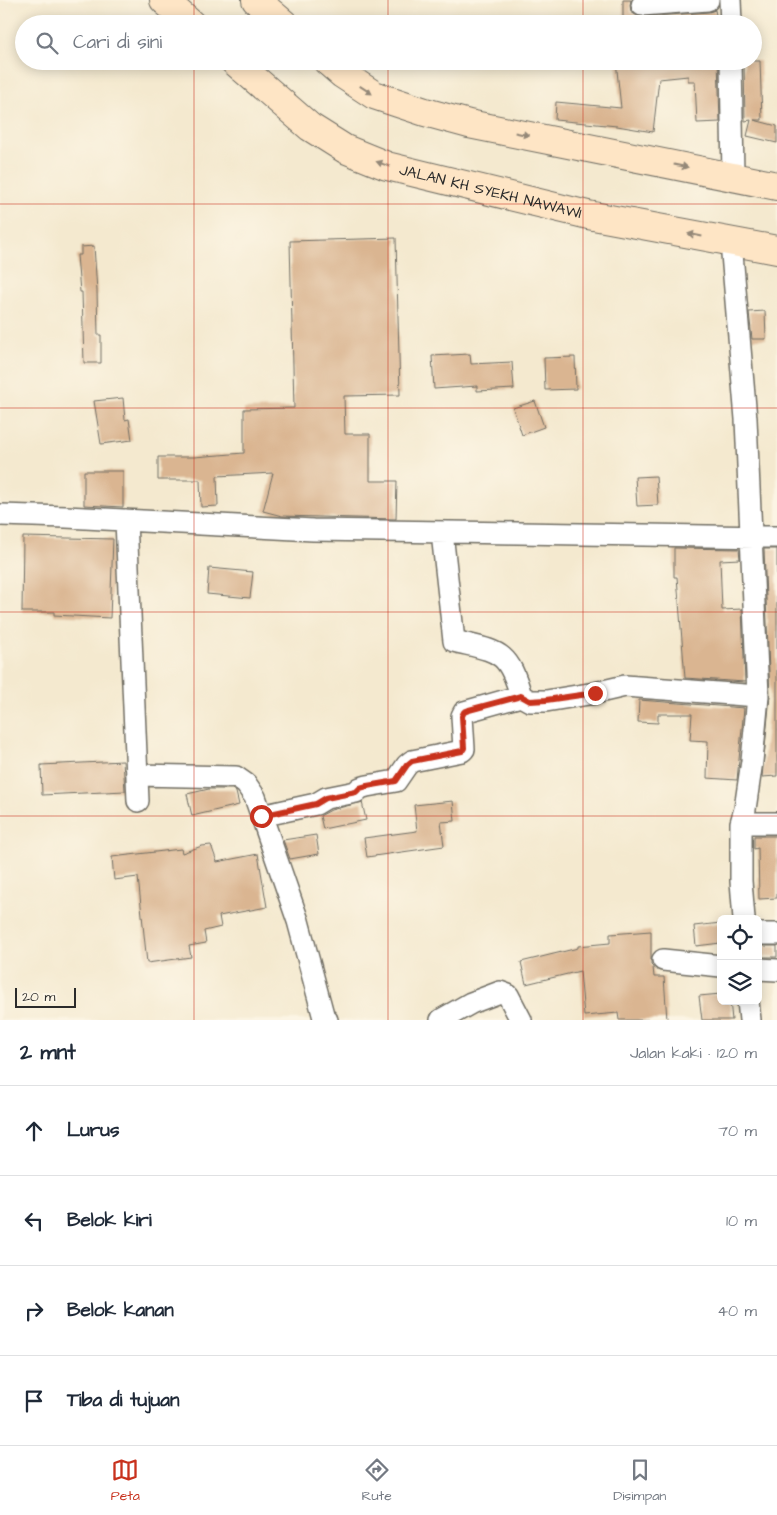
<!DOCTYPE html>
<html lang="id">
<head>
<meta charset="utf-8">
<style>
	body { margin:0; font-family:"Architects Daughter",sans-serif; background:#f6f6f7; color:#1f2937 }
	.controls { position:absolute; right:15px; bottom:15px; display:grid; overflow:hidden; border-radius:8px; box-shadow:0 2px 12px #0003 }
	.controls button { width:45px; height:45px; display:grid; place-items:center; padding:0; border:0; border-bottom:1px solid #e0e1e3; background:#fff; color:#1f2937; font:25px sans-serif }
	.scale { position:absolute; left:15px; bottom:12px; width:61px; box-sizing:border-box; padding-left:5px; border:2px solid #2b2b2b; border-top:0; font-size:14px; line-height:18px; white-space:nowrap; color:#2b2b2b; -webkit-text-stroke:4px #fcf5e5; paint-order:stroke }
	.stop { position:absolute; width:15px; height:15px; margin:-11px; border:4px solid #c8321e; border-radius:50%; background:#fff }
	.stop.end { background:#c8321e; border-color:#fff; box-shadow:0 1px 5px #0008 }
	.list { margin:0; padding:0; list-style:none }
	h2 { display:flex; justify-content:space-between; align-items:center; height:65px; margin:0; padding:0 20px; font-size:21px }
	h2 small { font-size:16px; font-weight:400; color:#747a83 }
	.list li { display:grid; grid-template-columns:32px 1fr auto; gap:15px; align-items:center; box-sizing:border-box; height:90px; padding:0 20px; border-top:1px solid #e0e1e3 }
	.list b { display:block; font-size:19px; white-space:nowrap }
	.list em { font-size:16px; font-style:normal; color:#747a83 }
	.icon { flex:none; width:28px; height:28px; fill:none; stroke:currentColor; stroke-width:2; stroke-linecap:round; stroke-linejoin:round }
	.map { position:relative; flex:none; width:777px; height:1020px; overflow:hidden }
	.search { position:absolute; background:#fff; box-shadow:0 2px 12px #0003; left:15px; right:15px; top:15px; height:55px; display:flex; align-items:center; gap:12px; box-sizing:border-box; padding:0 18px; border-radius:28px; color:#747a83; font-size:19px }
	.sheet { height:425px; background:#fff }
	nav { display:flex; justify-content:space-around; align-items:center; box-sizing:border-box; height:70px; border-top:1px solid #e0e1e3; background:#fff; font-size:14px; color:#747a83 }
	nav a { display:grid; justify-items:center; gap:2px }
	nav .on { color:#c8321e }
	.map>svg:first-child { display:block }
</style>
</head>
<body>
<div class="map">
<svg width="777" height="1020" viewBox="0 0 777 1020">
	<rect width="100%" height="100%" fill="#fcf5e5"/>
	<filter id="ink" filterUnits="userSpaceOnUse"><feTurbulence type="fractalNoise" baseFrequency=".02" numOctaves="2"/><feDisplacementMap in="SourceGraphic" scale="10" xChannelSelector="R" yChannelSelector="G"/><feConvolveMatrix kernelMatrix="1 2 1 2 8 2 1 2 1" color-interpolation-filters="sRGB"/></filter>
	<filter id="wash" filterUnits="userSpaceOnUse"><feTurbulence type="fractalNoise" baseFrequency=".0096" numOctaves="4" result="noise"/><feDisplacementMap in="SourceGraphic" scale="20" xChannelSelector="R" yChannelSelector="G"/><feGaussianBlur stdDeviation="1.12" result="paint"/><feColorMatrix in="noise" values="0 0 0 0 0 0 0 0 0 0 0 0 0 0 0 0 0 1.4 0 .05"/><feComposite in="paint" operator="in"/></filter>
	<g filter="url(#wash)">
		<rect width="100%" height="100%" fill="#f4e9cf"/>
		<g id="blocks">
			<path fill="#dab591" d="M 623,0 L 631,0 L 630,5 L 631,12 L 637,16 L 643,17 L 709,12 L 715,10 L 717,20 L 690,24 L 623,24 Z
				M 616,61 L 718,61 L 720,122 L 697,123 L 695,81 L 688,81 L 688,76 L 659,79 L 653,132 L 617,126 L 555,120 L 556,102 L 621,108 Z
				M 744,61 L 760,61 L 762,120 L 754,120 L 777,126 L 777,143 L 747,136 L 751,120 L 745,121 Z
				M 396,238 L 400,395 L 344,396 L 345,434 L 370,434 L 370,481 L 397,481 L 396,519 L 282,516 L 263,511 L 273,473 L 217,476 L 218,506 L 201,507 L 200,480 L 158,480 L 158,457 L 194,457 L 244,453 L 244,409 L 294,408 L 290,241 Z
				M 94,246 L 97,291 L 98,335 L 101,335 L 101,363 L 84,363 L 82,292 L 80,292 L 77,255 L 81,255 L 81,247 Z
				M 765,311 L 766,339 L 752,339 L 749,312 Z
				M 470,354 L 471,364 L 512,362 L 514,389 L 477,391 L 477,386 L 434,389 L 432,356 Z
				M 575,357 L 576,389 L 545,390 L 544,358 Z
				M 123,398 L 125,420 L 129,419 L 132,440 L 101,444 L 94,401 Z
				M 535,401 L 544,427 L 522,435 L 513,408 Z
				M 84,471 L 123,471 L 123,507 L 84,505 Z
				M 656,476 L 658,505 L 637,506 L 635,477 Z
				M 23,537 L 113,539 L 110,618 L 54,615 L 54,612 L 22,612 Z
				M 674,548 L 739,549 L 740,559 L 720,560 L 722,610 L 742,609 L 745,682 L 685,678 L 677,577 L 674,577 Z
				M 764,549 L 777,549 L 777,776 L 762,777 L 770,696 Z
				M 209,568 L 253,572 L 250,598 L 207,594 Z
				M 639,700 L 744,708 L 737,780 L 707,778 L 708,741 L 690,740 L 692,714 L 658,714 L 658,723 L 638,722 Z
				M 123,761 L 125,791 L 42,795 L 41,765 Z
				M 209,789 L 232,789 L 236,792 L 239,805 L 192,816 L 187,794 Z
				M 453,801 L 455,821 L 441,822 L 444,846 L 367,857 L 364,838 L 417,831 L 414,805 Z
				M 362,802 L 366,820 L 323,829 L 320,816 L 331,810 Z
				M 316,835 L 319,854 L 290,859 L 283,840 Z
				M 754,836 L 777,836 L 777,898 L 759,899 L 758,848 L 754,849 Z
				M 211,845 L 217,862 L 258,854 L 267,907 L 219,916 L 221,927 L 204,931 L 206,943 L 189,946 L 191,957 L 147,963 L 138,877 L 114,880 L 112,857 L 181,849 L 182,853 L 202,846 Z
				M 721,923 L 721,943 L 696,946 L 694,926 Z
				M 651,931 L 651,965 L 653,967 L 654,977 L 664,977 L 667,1020 L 619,1020 L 618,1013 L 584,1016 L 580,971 L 526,984 L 521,962 L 578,948 L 578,946 L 610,943 L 610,934 Z
				M 758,946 L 777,946 L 777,957 L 758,957 Z
				M 721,994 L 721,1001 L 730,1001 L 732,1020 L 702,1020 L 699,996 Z"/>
		</g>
	</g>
	<g filter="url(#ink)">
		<use href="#blocks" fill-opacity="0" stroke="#716e64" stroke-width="1"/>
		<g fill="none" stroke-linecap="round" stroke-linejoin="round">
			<defs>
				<path id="street" d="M 730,0 L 731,24
					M 642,5 L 708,0
					M 731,61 L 733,176
					M 731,242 L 746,419 L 758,696 L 752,761 L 745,809 L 741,823 L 741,881 L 744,919
					M 0,515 L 66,517 L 313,530 L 777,537
					M 126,520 L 138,801
					M 442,533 L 454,641 C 498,652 508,649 521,696 L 530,701 L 546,701 L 595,693 L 625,686 L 758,696
					M 137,775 L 236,777 L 246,784 L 255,797 L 298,921 L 324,1018 L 327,1020
					M 261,816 L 316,804 L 326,798 L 356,792 L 360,788 L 367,786 L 396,781 L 407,765 L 412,761 L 462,751 L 464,749 L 462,716 L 464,712 L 521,696
					M 741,823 L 777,823
					M 758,934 L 777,934
					M 663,960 L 721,966
					M 758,969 L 777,970
					M 748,1001 L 750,1020
					M 441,1020 L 471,1003 L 500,992 L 508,995 L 521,1020"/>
				<g id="secondary">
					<path d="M 164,0 L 191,24"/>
					<path d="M 256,0 L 284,24"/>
					<path id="s1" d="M 234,61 L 310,127 L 345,149 L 387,166 L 588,215 L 777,250"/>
					<path d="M 327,61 L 342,74 L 374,95 L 425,112 L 469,124 L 777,186"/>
				</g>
			</defs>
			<use href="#street" stroke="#716e64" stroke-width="24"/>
			<use href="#secondary" stroke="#716e64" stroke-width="30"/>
			<use href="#street" stroke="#fff" stroke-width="21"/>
			<use href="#secondary" stroke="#fee5c5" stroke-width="28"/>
		</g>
		<defs><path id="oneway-solid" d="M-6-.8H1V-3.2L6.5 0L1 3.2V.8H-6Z" transform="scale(1.25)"/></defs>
		<g fill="#948878">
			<use href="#oneway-solid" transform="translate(366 90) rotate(33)"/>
			<use href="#oneway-solid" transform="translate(522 134) rotate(11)"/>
			<use href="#oneway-solid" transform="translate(383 164) rotate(-160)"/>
			<use href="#oneway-solid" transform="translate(681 166) rotate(11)"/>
			<use href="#oneway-solid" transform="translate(695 235) rotate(-169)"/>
		</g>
	</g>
	<g fill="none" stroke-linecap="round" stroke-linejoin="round" filter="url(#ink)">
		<path stroke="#c8321e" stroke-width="6" d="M 261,816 L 316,804 L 326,798 L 356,792 L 360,788 L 367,786 L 396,781 L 407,765 L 412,761 L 462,751 L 464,748 L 462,716 L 464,712 L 469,710 L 521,696 L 530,701 L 546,700 L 595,693"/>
	</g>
	<path fill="none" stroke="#c8321e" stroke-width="1" stroke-opacity="0.55" d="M 194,0 L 194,24M 388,0 L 388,24M 583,0 L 583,24M 194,61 L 194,1020M 388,61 L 388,1020M 583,61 L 583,1020M 0,204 L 777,204M 0,408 L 777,408M 0,612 L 777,612M 0,816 L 777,816"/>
	<g text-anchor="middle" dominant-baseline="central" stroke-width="4.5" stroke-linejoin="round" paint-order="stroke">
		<g font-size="15" fill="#2b2b2b" stroke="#fcf5e5">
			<text stroke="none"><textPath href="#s1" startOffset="294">JALAN KH SYEKH NAWAWI</textPath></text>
		</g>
	</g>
</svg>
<div class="controls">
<button><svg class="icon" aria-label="locate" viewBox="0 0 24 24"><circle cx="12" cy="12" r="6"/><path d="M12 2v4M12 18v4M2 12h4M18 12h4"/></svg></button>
<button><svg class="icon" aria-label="layers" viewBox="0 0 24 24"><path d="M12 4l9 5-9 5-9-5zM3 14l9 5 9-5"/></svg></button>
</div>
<div class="scale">20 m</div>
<div class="stop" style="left:261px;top:816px"></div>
<div class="stop end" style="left:595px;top:693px"></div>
<div class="search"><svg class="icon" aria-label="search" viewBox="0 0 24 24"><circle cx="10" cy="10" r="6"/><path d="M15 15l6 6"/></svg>Cari di sini</div>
</div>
<section class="sheet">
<h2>2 mnt<small>Jalan kaki · 120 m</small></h2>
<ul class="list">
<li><svg class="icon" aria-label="ahead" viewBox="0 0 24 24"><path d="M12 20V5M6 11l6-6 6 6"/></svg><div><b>Lurus</b></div><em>70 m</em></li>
<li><svg class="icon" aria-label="left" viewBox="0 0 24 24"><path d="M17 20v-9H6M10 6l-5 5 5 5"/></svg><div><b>Belok kiri</b></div><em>10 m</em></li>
<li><svg class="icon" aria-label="right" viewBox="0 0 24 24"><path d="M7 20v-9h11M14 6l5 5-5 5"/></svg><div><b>Belok kanan</b></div><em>40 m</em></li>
<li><svg class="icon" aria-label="arrive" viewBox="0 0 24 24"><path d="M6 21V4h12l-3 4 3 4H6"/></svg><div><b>Tiba di tujuan</b></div></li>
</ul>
</section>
<nav>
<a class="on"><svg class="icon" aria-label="map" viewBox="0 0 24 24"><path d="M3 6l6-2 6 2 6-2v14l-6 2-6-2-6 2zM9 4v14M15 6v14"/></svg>Peta</a>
<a><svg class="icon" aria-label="directions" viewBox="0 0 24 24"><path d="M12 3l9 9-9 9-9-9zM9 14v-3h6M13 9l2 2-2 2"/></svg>Rute</a>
<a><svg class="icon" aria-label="saved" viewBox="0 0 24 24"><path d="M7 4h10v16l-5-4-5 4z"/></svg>Disimpan</a>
</nav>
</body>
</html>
